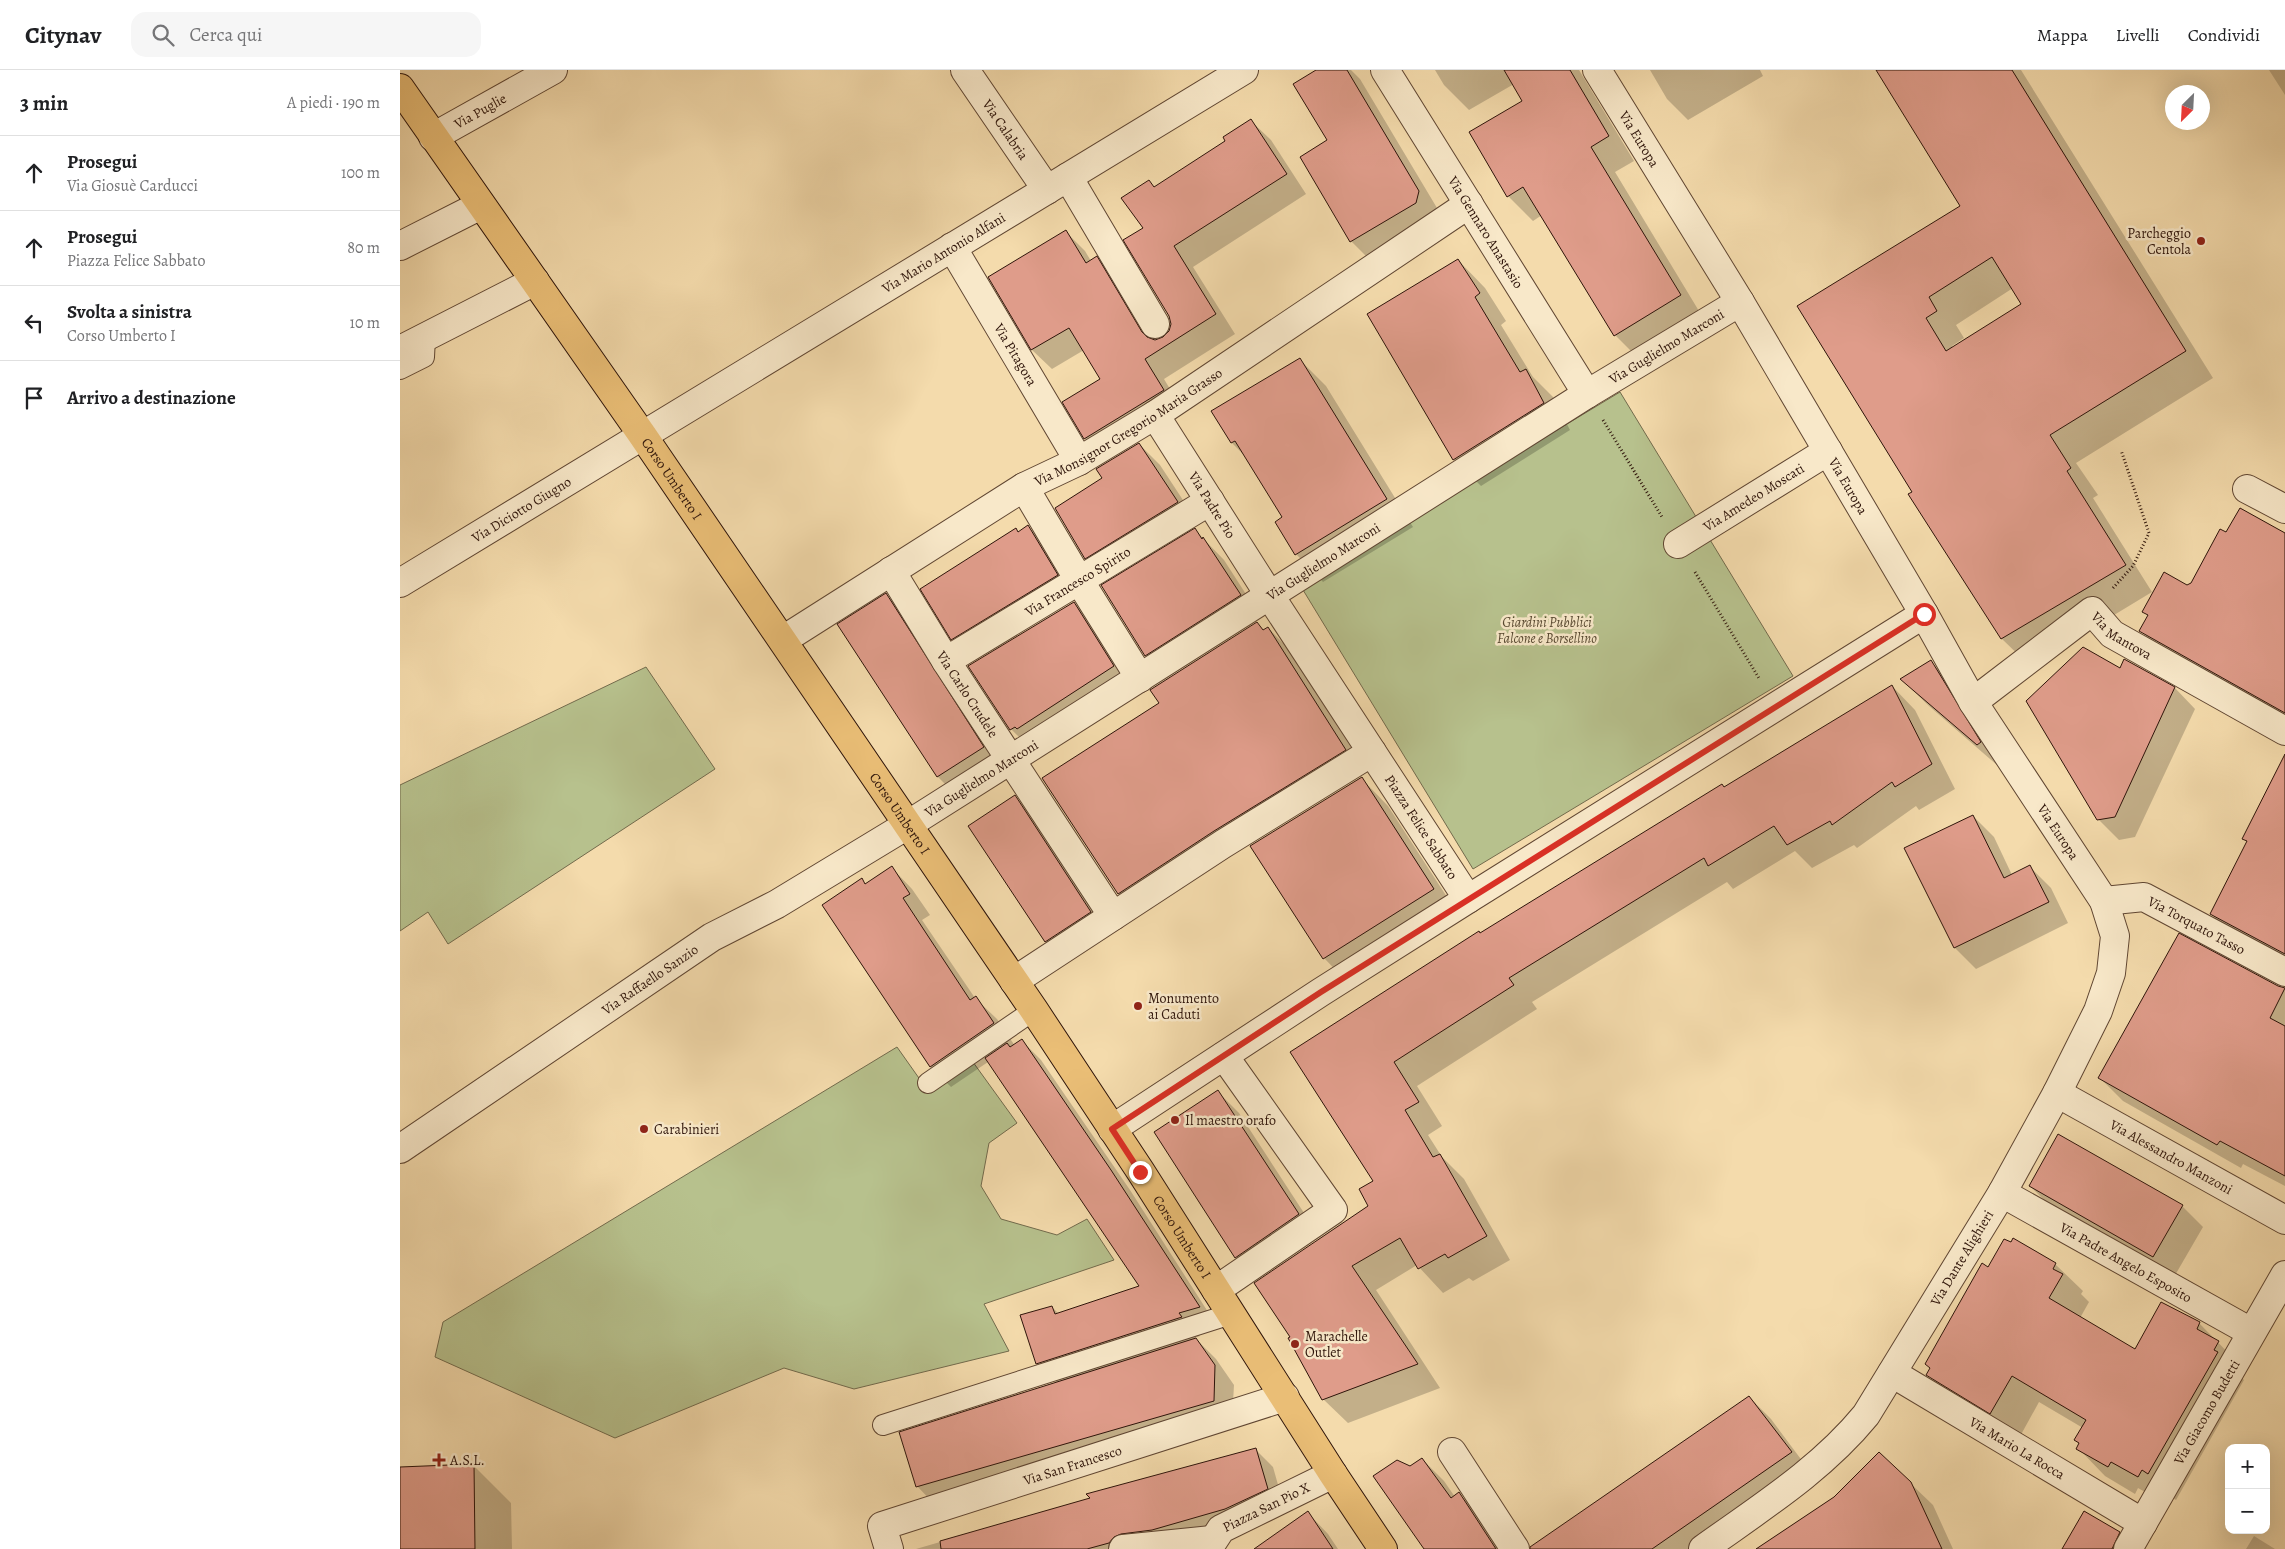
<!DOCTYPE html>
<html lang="it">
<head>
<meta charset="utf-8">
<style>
	body { margin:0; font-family:Alegreya,serif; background:#f6f6f6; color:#202124 }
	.controls { position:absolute; right:15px; bottom:15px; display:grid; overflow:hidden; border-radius:10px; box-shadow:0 5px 20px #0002 }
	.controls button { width:45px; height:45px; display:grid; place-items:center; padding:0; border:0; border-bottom:1px solid #e0e0e0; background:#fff; color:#202124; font:25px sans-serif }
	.compass { position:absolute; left:1765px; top:15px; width:45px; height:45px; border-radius:50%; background:#fff; box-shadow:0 5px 20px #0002; rotate:204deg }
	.stop { position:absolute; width:15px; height:15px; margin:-11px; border:4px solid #d93025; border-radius:50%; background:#fff }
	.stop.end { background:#d93025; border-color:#fff; box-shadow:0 1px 5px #0008 }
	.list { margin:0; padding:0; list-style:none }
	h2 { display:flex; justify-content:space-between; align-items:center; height:65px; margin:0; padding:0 20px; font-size:21px }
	h2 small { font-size:16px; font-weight:400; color:#757577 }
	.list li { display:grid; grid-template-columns:32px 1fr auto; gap:15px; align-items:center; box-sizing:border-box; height:75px; padding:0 20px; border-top:1px solid #e0e0e0 }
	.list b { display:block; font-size:19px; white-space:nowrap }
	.list p { margin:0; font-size:16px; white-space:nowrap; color:#757577 }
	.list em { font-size:16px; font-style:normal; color:#757577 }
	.icon { flex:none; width:28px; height:28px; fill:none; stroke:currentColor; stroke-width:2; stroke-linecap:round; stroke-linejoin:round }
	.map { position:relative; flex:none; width:1885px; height:1479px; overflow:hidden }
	header { display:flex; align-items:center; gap:30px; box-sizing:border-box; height:70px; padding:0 25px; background:#fff; border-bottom:1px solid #e0e0e0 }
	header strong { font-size:24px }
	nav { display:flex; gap:28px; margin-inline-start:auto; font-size:18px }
	.search { width:350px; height:45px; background:#f6f6f6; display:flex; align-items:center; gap:12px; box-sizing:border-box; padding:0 18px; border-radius:15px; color:#757577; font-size:19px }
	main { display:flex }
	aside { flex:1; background:#fff }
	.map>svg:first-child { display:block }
</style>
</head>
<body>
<header>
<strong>Citynav</strong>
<div class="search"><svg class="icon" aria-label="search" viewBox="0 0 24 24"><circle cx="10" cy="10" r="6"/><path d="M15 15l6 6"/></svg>Cerca qui</div>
<nav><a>Mappa</a><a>Livelli</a><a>Condividi</a></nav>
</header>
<main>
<aside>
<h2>3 min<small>A piedi · 190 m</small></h2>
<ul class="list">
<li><svg class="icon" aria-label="ahead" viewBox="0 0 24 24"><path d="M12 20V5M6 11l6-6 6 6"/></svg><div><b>Prosegui</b><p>Via Giosuè Carducci</p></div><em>100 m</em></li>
<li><svg class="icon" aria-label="ahead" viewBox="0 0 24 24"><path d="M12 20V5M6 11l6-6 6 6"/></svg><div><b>Prosegui</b><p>Piazza Felice Sabbato</p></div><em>80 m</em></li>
<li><svg class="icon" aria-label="left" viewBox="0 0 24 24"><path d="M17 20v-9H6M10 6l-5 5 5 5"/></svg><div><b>Svolta a sinistra</b><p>Corso Umberto I</p></div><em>10 m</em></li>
<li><svg class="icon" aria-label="arrive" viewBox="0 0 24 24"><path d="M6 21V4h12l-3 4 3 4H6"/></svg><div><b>Arrivo a destinazione</b></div></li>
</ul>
</aside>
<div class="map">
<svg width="1885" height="1479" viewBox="0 0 1885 1479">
	<rect width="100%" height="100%" fill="#f4dbac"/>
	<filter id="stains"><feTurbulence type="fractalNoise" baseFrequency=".004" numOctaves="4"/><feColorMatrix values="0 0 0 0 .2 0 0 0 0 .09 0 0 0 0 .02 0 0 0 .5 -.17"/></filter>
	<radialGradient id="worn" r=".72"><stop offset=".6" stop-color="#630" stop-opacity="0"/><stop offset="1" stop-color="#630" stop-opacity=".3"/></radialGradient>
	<path fill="#b7c18d" stroke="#726a4c" d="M 1220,322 L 1393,606 L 1073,799 L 900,515 Z
		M 246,597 L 315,699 L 48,874 L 28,842 L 0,861 L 0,715 Z
		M 497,977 L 521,1011 L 565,981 L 617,1053 L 589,1073 L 581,1116 L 601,1149 L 657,1165 L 687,1149 L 714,1190 L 584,1234 L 609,1281 L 454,1319 L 384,1298 L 215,1368 L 35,1287 L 43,1252 Z"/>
	<path fill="#0003" fill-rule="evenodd" d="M 919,0 L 951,0 L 960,9 L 1040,143 L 972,192 L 951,171 L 901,88 L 929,71 Z
		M 1035,0 L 1179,0 L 1234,91 L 1215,102 L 1305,251 L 1240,290 L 1215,265 L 1142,145 L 1133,151 L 1108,126 L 1124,31 L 1114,14 L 1069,40 L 1044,15 Z
		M 1250,0 L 1360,0 L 1363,6 L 1288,50 L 1267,29 Z
		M 1478,0 L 1621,0 L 1813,308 L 1676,393 L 1698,425 L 1693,428 L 1752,522 L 1630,596 L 1602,569 L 1510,425 L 1513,423 L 1399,236 L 1562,136 ZM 1613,218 L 1623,234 L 1553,278 L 1552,276 L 1564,268 L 1556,255 Z
		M 1869,0 L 1885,0 L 1885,25 Z
		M 851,51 L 871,70 L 906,124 L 793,197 L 835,264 L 764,309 L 783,341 L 705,389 L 685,369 L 664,332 L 702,310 L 684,280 L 652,299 L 632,280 L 590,207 L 665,161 L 685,181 L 691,191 L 697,188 L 716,208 L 754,271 L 764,268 L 770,262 L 772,254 L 745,158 L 749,111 L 755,118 L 827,71 Z
		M 1058,190 L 1085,218 L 1106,251 L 1101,255 L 1133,307 L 1153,327 L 1170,360 L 1081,416 L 1054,389 Z
		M 899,289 L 926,316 L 1013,457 L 923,512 L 896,484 L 884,448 L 847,388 L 832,373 Z
		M 739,374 L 760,395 L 798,453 L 706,509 L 686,488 L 704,408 Z
		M 628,457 L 649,477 L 678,526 L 573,590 L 552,569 L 618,463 Z
		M 795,460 L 824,490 L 860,546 L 766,606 L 746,585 Z
		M 1827,464 L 1885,464 L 1885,652 L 1764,584 L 1741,561 L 1749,547 L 1744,542 L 1791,513 Z
		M 486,525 L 507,545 L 604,698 L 558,727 L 538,707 L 439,555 Z
		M 674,533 L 695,554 L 734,617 L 632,680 L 611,659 Z
		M 857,553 L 865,561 L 868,558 L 889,579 L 966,701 L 835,781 L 739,844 L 719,824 L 760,634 Z
		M 1725,591 L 1775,618 L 1795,639 L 1735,767 L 1719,770 L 1698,749 L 1720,599 Z
		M 1531,592 L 1558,619 L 1605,702 L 1529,636 L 1502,610 Z
		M 1492,616 L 1515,640 L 1555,719 L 1519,740 L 1516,736 L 1457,778 L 1454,775 L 1412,798 L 1395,781 L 1333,819 L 1327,812 L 1132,932 L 1137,939 L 1017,1016 L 1042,1056 L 1028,1065 L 1042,1087 L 1064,1109 L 1110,1190 L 1073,1211 L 1069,1208 L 1043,1223 L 1017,1195 L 976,1220 L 1040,1318 L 948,1353 L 923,1329 L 889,1268 L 970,1136 L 975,1112 L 891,983 L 1080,864 Z
		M 1885,687 L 1885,894 L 1834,867 L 1811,844 L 1848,773 L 1844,769 Z
		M 961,708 L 988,736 L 1060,847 L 951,916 L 924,888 L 852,776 Z
		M 615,727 L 636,748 L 711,863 L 667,892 L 646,871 Z
		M 1573,746 L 1594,767 L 1612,805 L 1630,797 L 1651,818 L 1668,853 L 1576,899 L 1555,878 L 1506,779 Z
		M 492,798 L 512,819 L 530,845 L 522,850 L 575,928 L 597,949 L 615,976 L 622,971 L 641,990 L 730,1120 L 817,1256 L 797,1262 L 800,1266 L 795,1268 L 816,1289 L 834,1315 L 832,1350 L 536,1436 L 517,1416 L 657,1313 L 637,1293 L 652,1237 L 659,1244 L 741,1217 L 588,992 L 551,1017 L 531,997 L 423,835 L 462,810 L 466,815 Z
		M 1877,917 L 1885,919 L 1885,1116 L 1843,1094 L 1841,1098 L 1723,1031 L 1700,1008 Z
		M 818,1022 L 839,1043 L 919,1166 L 857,1208 L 836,1187 Z
		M 1630,1116 L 1782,1136 L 1803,1157 L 1774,1207 L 1651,1137 Z
		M 1655,1194 L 1683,1221 L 1681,1224 L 1689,1232 L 1680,1248 L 1735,1280 L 1762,1234 L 1799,1253 L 1845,1300 L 1841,1307 L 1844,1310 L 1776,1430 L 1770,1426 L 1766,1434 L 1738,1418 L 1735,1424 L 1705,1406 L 1678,1378 L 1680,1374 L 1676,1370 L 1683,1358 L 1639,1332 L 1618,1370 L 1555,1332 L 1528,1305 L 1588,1198 Z
		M 1349,1327 L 1371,1349 L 1412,1404 L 1305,1479 L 1131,1479 Z
		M 856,1380 L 873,1397 L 884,1436 L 751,1479 L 516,1479 Z
		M 1022,1389 L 1044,1411 L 1055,1427 L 1059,1424 L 1081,1445 L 1103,1479 L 1026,1479 L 1010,1397 Z
		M 73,1395 L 111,1433 L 112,1479 L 0,1479 L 0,1398 Z
		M 1510,1413 L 1533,1435 L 1553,1479 L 1358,1479 Z
		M 908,1443 L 928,1464 L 938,1479 L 862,1479 Z
		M 1719,1463 L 1735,1479 L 1664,1479 Z
		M 1854,1466 L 1875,1479 L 1846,1479 Z"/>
	<path fill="#df9c8a" stroke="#2e140a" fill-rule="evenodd" d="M 916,0 L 947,0 L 1019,121 L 1016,133 L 950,172 L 900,87 L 927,70 L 893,14 Z
		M 1104,0 L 1170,0 L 1209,66 L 1191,77 L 1281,225 L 1214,266 L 1123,117 L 1107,127 L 1069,62 L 1122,31 Z
		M 1476,0 L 1612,0 L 1786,281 L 1650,365 L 1671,398 L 1667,401 L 1726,495 L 1601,569 L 1508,424 L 1512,422 L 1397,236 L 1560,136 ZM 1592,187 L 1621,234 L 1546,281 L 1526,248 L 1537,241 L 1529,227 Z
		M 851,49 L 887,104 L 774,176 L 816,244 L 745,289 L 764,320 L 684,369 L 662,332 L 700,309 L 669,258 L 631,280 L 588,207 L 666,160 L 686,193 L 697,186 L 742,262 L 747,267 L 755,270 L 763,267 L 769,261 L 771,254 L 769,246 L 723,170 L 743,158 L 721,128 L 749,110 L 754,117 L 825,71 L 823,67 Z
		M 1058,189 L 1080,223 L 1075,227 L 1120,302 L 1126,299 L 1144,333 L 1053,390 L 967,244 Z
		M 900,288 L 987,429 L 895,485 L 875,452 L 882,447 L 835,371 L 831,373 L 811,341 Z
		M 739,373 L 778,432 L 685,489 L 655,438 L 702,408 L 696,399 Z
		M 1840,438 L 1885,463 L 1885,643 L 1739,561 L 1748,545 L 1742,542 L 1764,502 L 1787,515 L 1791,513 L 1820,459 L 1826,462 Z
		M 628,455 L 658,505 L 551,570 L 520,519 L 616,458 L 618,462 Z
		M 795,458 L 802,469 L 803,467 L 841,525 L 745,586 L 701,515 Z
		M 486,523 L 584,677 L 537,707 L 437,554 Z
		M 674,532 L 714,596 L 617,659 L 615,657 L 610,660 L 568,596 Z
		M 857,552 L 863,560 L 868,557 L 946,680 L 814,761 L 718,824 L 642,708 L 759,633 L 750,620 Z
		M 1683,577 L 1720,598 L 1724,589 L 1775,617 L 1715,747 L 1697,750 L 1626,631 Z
		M 1531,590 L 1581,672 L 1577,675 L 1500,609 Z
		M 1492,615 L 1532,694 L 1495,717 L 1492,712 L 1432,755 L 1430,751 L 1387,775 L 1374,756 L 1308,796 L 1304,788 L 1109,908 L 1114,915 L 994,992 L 1019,1032 L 1005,1040 L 1033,1087 L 1040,1084 L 1087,1166 L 1048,1188 L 1045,1184 L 1018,1199 L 1000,1168 L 952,1196 L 1018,1294 L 922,1330 L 888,1268 L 890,1267 L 854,1213 L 968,1136 L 959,1119 L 973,1111 L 890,982 L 1079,861 L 1080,863 L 1322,714 L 1324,717 Z
		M 1885,684 L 1885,884 L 1810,844 L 1847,771 L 1842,769 Z
		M 962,707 L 1034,819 L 923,889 L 850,776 Z
		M 615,725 L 691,842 L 645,872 L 568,756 Z
		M 1573,745 L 1604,808 L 1630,795 L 1649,832 L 1554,878 L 1504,778 Z
		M 492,796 L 510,824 L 503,828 L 570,930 L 576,926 L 594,953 L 530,997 L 422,835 L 462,808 L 465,814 Z
		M 1779,863 L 1878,916 L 1885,918 L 1870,948 L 1885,956 L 1885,1106 L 1820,1071 L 1817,1075 L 1698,1008 Z
		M 622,969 L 711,1100 L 800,1237 L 779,1243 L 782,1247 L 636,1294 L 620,1245 L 652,1236 L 655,1244 L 739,1216 L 585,988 L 607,973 L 610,977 Z
		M 818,1020 L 899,1144 L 835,1188 L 754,1062 Z
		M 1658,1064 L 1783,1135 L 1753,1187 L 1629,1116 Z
		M 1613,1168 L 1656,1193 L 1653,1199 L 1663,1204 L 1649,1228 L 1735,1279 L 1761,1232 L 1800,1252 L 1797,1259 L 1819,1271 L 1814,1280 L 1818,1282 L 1748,1404 L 1742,1400 L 1738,1407 L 1711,1392 L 1708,1397 L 1676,1379 L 1679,1373 L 1674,1370 L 1686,1350 L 1612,1306 L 1590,1344 L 1526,1305 L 1530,1298 L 1525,1294 L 1582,1193 L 1588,1197 L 1604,1169 L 1611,1172 Z
		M 796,1268 L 815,1295 L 814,1331 L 516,1417 L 499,1362 Z
		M 1349,1326 L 1392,1382 L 1252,1479 L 1130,1479 L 1130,1477 Z
		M 856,1378 L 868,1419 L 825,1439 L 752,1460 L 721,1464 L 714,1467 L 709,1473 L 687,1479 L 541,1479 L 540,1471 L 690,1428 L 686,1424 Z
		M 1479,1382 L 1511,1412 L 1542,1479 L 1356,1479 L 1434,1427 Z
		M 1022,1388 L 1051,1428 L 1059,1422 L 1096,1479 L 1024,1479 L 973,1406 L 997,1390 L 1010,1396 Z
		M 74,1394 L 75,1479 L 0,1479 L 0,1397 Z
		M 908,1441 L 933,1479 L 854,1479 Z
		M 1684,1441 L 1720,1462 L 1712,1479 L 1662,1479 Z"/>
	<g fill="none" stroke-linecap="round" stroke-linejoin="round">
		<defs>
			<path id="service" d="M 0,299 L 24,287 L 25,267
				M 528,1013 L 634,940
				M 483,1355 L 831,1244"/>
			<path id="pedestrian" d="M 679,510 L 740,608
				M 614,911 L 823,774 L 972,682"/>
			<g id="minor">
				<path id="s1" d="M 565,0 L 647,120"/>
				<path id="s2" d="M 985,0 L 1187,324"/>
				<path id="s3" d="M 1197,0 L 1340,232 L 1524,544 L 1573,632 L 1704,831 L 1715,866 L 1711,903 L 1698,941 L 1657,1023 L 1602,1123 L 1466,1345 C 1421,1400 1360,1438 1303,1479"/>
				<path id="s4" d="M 33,67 L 153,0"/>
				<path d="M 668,107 L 755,254"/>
				<path d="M 0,176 L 81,135"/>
				<path id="s5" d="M 552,177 L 679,391"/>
				<path d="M 0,280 L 135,211"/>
				<path d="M 624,417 L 679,510"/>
				<path d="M 1847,419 L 1885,439"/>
				<path id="s6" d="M 1278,474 L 1428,381"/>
				<path id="s7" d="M 491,501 L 546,591 L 713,846"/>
				<path id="s8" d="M 0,513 L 844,0"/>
				<path id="s9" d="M 383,570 L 624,417 L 679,391 L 755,345 L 1069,134"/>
				<path id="s10" d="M 546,591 L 810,431"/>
				<path id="s11" d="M 1573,632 L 1692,541 L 1712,564 L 1885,661"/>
				<path d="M 1068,829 L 1524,544"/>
				<path id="s12" d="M 1704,831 L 1744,827 L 1885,902"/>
				<path id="s13" d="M 1657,1023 L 1885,1150"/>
				<path d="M 712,1059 L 921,922 L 1068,829 L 870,526 L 755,345"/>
				<path id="s14" d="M 0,1079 L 312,867 L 377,834 L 509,754 L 1187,324 L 1340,232"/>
				<path id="s15" d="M 1602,1123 L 1851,1262"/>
				<path d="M 816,1220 L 933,1140 L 824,986"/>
				<path id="s16" d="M 1492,1303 L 1743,1453"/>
				<path d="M 1052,1382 L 1115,1479"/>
				<path id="s17" d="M 489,1479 L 482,1456 L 885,1327"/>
				<path d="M 723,1479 L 812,1470"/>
				<path id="s18" d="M 808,1479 L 821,1459 L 933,1404"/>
				<path id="s19" d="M 1728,1479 L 1885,1205"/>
			</g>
			<g id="primary">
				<path id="s20" d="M 0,18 L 243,366 L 634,940 L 741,1102 L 933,1404 L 983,1479"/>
			</g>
		</defs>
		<use href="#service" stroke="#604632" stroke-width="22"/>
		<use href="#pedestrian" stroke="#604632" stroke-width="30"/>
		<use href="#minor" stroke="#604632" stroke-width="30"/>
		<use href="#primary" stroke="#2e140a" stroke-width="30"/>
		<path stroke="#2e140a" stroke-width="3" stroke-dasharray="1 2.5" stroke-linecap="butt" d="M 1203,350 L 1262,447
			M 1295,502 L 1360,610
			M 1713,518 L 1733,496 L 1749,463 L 1721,380"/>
		<use href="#service" stroke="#f8e8c9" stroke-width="20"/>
		<use href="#pedestrian" stroke="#f8e8c9" stroke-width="28"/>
		<use href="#minor" stroke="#f8e8c9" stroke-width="28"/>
		<use href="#primary" stroke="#eabe76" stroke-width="28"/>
	</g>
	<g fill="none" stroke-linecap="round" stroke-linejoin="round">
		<path stroke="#d93025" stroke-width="6" d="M 740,1102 L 712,1059 L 921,922 L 1524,544"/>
	</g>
	<g fill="#8f2418" stroke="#f8e8c9" stroke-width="2">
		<circle cx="1801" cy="171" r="5"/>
		<circle cx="738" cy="936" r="5"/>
		<circle cx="775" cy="1050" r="5"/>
		<circle cx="244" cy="1059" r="5"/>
		<circle cx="895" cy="1274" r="5"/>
		<path d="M36.5 1382.5h5v5h5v5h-5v5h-5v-5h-5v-5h5z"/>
	</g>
	<g text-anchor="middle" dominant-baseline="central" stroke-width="5" stroke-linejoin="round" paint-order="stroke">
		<g font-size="14" fill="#2e140a" stroke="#f8e8c9">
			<text stroke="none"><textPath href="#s4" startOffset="54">Via Puglie</textPath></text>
			<text stroke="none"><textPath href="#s1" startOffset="72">Via Calabria</textPath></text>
			<text stroke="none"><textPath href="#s3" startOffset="81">Via Europa</textPath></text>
			<text stroke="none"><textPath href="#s2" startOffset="191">Via Gennaro Anastasio</textPath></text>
			<text stroke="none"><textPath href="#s8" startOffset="636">Via Mario Antonio Alfani</textPath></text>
			<text stroke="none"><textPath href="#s14" startOffset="1500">Via Guglielmo Marconi</textPath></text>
			<text stroke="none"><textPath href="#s5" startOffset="125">Via Pitagora</textPath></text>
			<text stroke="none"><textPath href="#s9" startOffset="406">Via Monsignor Gregorio Maria Grasso</textPath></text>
			<text stroke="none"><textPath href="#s20" startOffset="476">Corso Umberto I</textPath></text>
			<text stroke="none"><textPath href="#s3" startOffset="486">Via Europa</textPath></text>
			<text stroke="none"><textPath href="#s6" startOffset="89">Via Amedeo Moscati</textPath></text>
			<text transform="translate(812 435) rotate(58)">Via Padre Pio</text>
			<text stroke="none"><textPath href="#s8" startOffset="142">Via Diciotto Giugno</textPath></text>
			<text stroke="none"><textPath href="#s14" startOffset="1095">Via Guglielmo Marconi</textPath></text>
			<text stroke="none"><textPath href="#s10" startOffset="154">Via Francesco Spirito</textPath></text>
			<text stroke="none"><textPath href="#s11" startOffset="189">Via Mantova</textPath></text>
			<text stroke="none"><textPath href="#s7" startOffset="145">Via Carlo Crudele</textPath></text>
			<text stroke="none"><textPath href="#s14" startOffset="690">Via Guglielmo Marconi</textPath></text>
			<text stroke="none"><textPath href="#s20" startOffset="881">Corso Umberto I</textPath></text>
			<text transform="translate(1021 757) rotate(57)">Piazza Felice Sabbato</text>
			<text stroke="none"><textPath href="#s3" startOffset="891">Via Europa</textPath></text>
			<text stroke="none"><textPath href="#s12" startOffset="100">Via Torquato Tasso</textPath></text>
			<text stroke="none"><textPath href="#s14" startOffset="302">Via Raffaello Sanzio</textPath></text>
			<text stroke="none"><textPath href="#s13" startOffset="131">Via Alessandro Manzoni</textPath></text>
			<text stroke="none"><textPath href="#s20" startOffset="1390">Corso Umberto I</textPath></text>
			<text transform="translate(1562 1188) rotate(-59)">Via Dante Alighieri</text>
			<text stroke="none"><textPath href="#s15" startOffset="142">Via Padre Angelo Esposito</textPath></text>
			<text stroke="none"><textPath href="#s19" startOffset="158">Via Giacomo Budetti</textPath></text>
			<text stroke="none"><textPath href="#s16" startOffset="146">Via Mario La Rocca</textPath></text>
			<text stroke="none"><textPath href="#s17" startOffset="224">Via San Francesco</textPath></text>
			<text stroke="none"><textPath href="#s18" startOffset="74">Piazza San Pio X</textPath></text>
		</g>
		<g font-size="14" fill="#2e140a" stroke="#f8e8c9" text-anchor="start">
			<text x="1791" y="163" text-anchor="end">Parcheggio<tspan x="1791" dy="16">Centola</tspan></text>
			<text x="748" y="928">Monumento<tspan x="748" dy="16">ai Caduti</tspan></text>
			<text x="785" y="1050">Il maestro orafo</text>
			<text x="254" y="1059">Carabinieri</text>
			<text x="905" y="1266">Marachelle<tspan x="905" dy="16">Outlet</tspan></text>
			<text x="50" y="1390">A.S.L.</text>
		</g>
		<g font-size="14" font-style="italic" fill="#574831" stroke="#f8e8c9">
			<text x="1147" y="552">Giardini Pubblici<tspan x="1147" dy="16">Falcone e Borsellino</tspan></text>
		</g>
	</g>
	<rect width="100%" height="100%" filter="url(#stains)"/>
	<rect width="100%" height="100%" fill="url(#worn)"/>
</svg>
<div class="controls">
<button>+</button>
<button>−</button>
</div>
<svg class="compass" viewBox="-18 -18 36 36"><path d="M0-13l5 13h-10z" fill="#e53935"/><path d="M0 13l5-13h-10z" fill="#757577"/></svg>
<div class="stop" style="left:1524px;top:544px"></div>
<div class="stop end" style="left:740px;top:1102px"></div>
</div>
</main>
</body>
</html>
